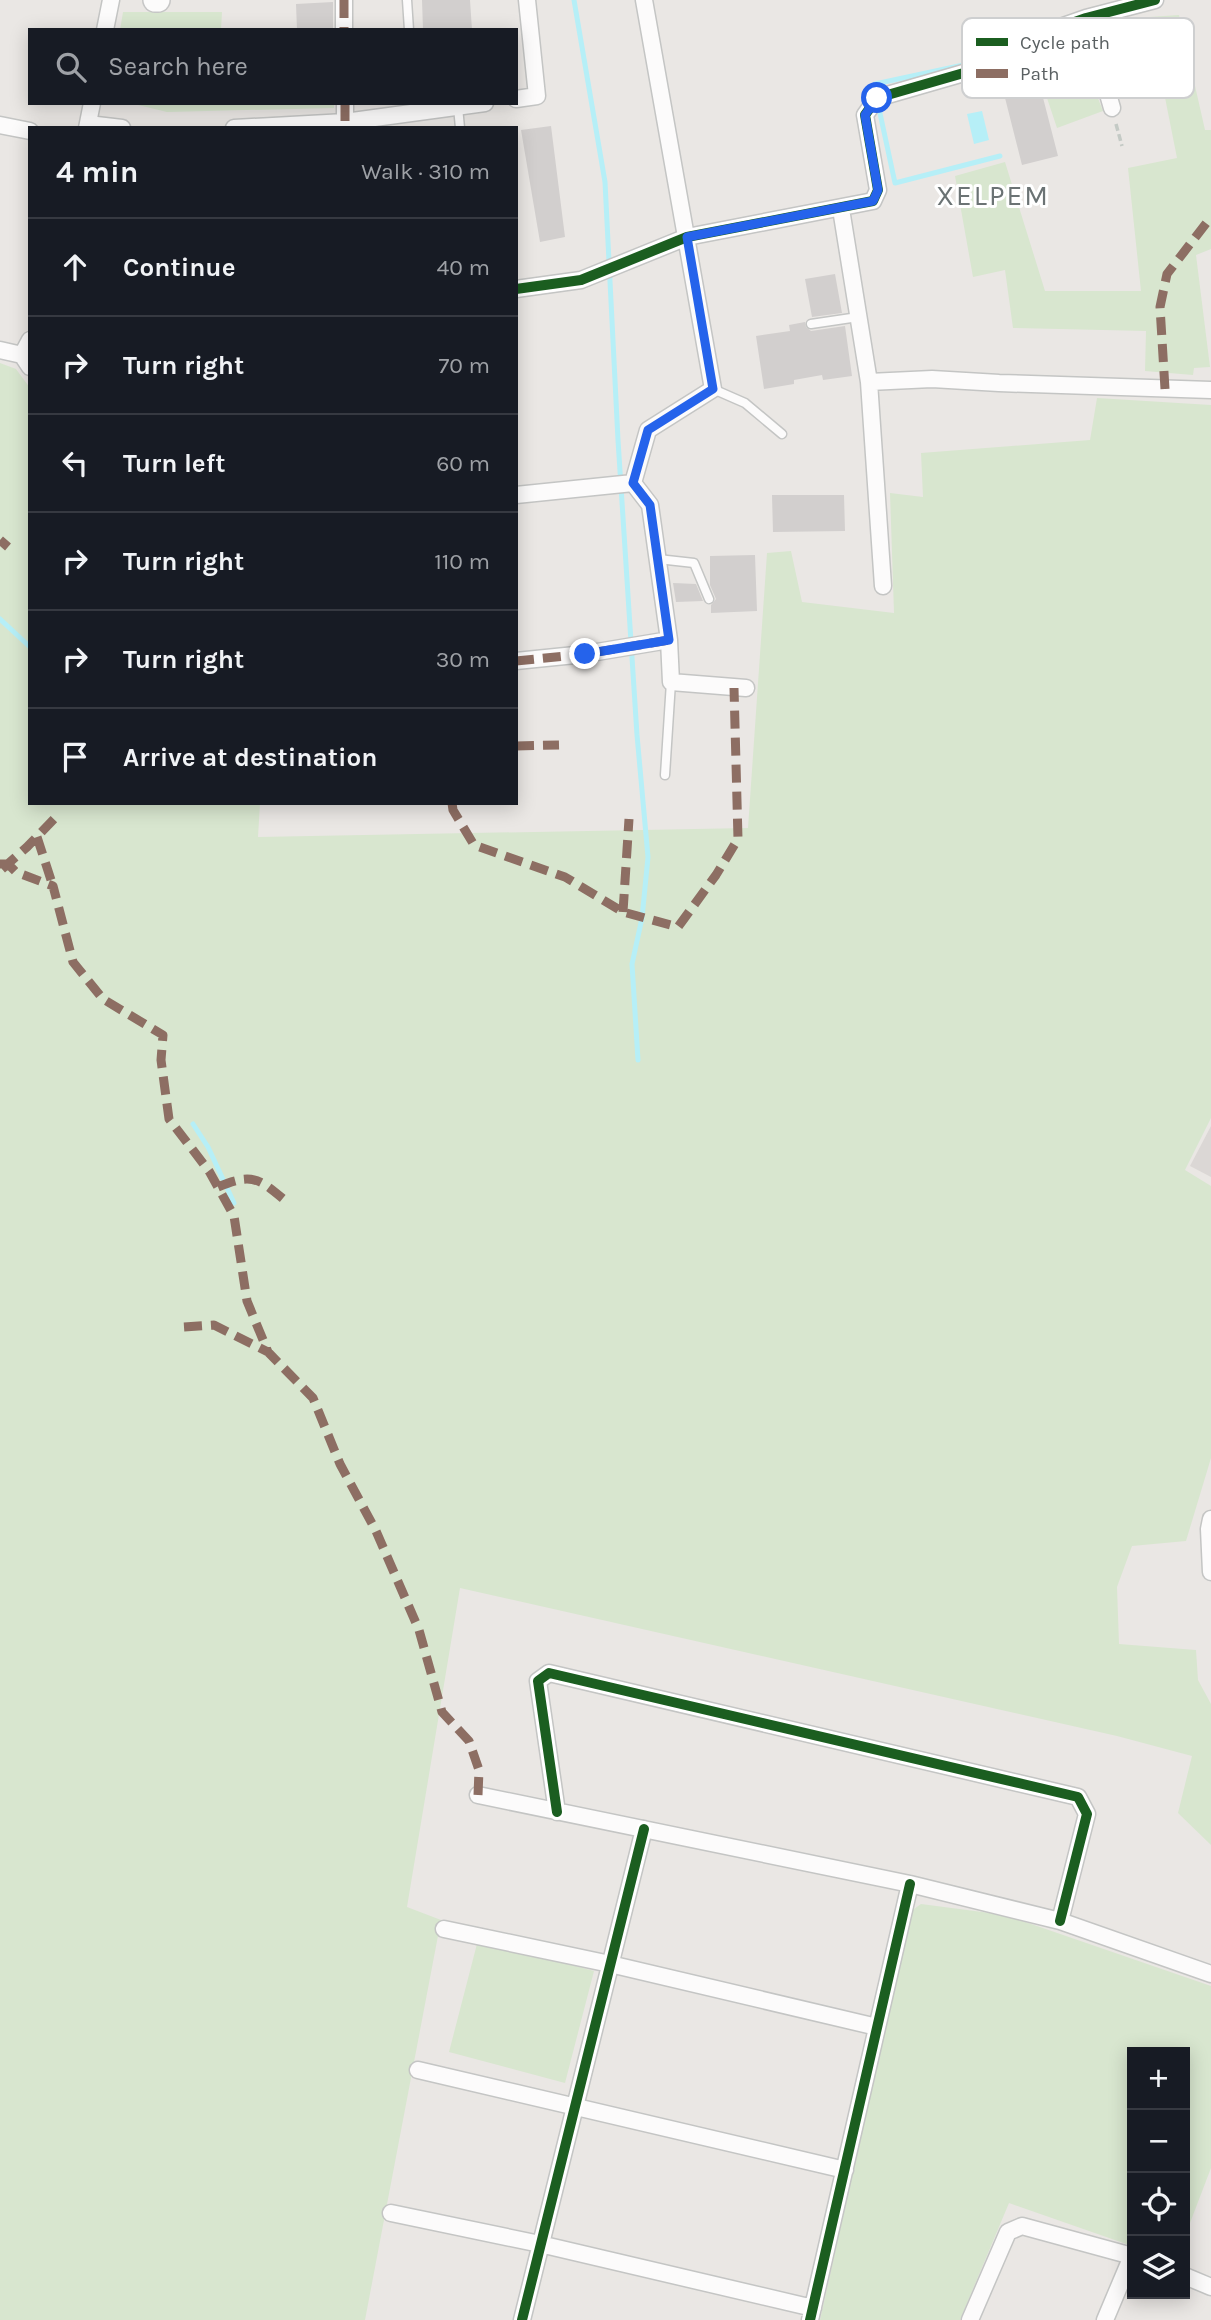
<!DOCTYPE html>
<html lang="en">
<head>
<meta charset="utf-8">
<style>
	body { margin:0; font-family:Karla,sans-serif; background:#242831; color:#f1f3f6 }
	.controls { position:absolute; right:21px; bottom:21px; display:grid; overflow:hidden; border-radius:0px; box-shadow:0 4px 18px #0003 }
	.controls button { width:63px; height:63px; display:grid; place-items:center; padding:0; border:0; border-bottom:2px solid #363941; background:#171b24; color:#f1f3f6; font:35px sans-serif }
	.stop { position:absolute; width:21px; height:21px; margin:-16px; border:5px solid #2563eb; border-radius:50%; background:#fff }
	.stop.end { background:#2563eb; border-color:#fff; box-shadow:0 2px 7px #0008 }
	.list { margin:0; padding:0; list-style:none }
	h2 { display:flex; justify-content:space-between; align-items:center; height:91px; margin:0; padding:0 28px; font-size:30px }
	h2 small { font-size:23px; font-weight:400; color:#9ea1a6 }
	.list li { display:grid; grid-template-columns:46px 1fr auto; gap:21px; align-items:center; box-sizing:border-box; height:98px; padding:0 28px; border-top:2px solid #363941 }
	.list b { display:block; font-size:26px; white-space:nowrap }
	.list em { font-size:23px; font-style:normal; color:#9ea1a6 }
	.icon { flex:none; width:38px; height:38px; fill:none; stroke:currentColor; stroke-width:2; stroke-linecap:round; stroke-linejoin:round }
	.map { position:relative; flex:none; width:1211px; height:2320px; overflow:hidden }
	.search { position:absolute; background:#171b24; box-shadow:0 4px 18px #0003; left:28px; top:28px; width:490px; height:77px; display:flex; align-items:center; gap:18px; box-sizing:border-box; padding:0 24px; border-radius:0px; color:#9ea1a6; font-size:26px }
	.panel { position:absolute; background:#171b24; box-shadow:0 4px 18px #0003; left:28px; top:126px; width:490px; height:679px; border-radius:0px }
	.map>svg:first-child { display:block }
</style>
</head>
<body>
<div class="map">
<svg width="1211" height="2320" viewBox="0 0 1211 2320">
	<rect width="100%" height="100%" fill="#eae7e4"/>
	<path fill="#dbd7d5" d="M 1211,1126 L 1211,1177 L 1190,1166 Z"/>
	<path fill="#d8e6cf" d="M 123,12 L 222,12 L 221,30 L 120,30 Z
		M 1179,15 L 1205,130 L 1211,130 L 1211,249 L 1196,255 L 1210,367 L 1194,368 L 1193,375 L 1145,371 L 1146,331 L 1013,328 L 1005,270 L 973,277 L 955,176 L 1005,162 L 1045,291 L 1141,291 L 1128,168 L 1177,158 L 1149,17 Z
		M 1075,40 L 1103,111 L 1057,128 L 1032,53 Z
		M 130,103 L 334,103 L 334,108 L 167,112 Z
		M 0,363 L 16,369 L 30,388 L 30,803 L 260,803 L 258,837 L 748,828 L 767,553 L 791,551 L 802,602 L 894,613 L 890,493 L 923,497 L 921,453 L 1090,440 L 1097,398 L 1211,405 L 1211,1118 L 1185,1170 L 1211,1186 L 1211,1458 L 1186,1541 L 1132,1546 L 1117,1587 L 1119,1644 L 1196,1650 L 1198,1680 L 1211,1704 L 1211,1845 L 1178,1813 L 1192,1756 L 1117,1736 L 460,1588 L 407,1907 L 441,1920 L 365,2320 L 0,2320 Z
		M 921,1904 L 1005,1915 L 1211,1986 L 1211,2168 L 1185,2236 L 1185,2052 L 1132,2052 L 1132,2246 L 1009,2203 L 960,2320 L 820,2320 L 911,1911 Z
		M 478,1940 L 594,1971 L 565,2083 L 449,2052 Z"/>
	<path fill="#b6eff7" d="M 982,111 L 989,140 L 974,144 L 967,114 Z"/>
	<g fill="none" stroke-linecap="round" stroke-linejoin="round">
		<path stroke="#b6eff7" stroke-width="5" d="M 574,0 L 605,182 L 618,440 L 637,735 L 648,857 L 642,918 L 632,964 L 638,1060
			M 1009,38 L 1021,30
			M 876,94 L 875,84 L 968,64
			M 878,104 L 895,183 L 1000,156
			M 0,619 L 30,647
			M 193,1124 L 208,1147 L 234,1203"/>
	</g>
	<path fill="#d2cfce" d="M 422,0 L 470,0 L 472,30 L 423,30 Z
		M 333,2 L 333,30 L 297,30 L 296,4 Z
		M 1076,61 L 1078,82 L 1040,86 L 1058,156 L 1022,165 L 1003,90 L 1000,91 L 998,82 Z
		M 551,126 L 565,237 L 540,242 L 521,130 Z
		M 835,274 L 842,313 L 812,317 L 805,279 Z
		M 805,322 L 806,327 L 811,331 L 845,326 L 852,376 L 823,380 L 822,375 L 794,380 L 794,384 L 764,389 L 756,336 L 790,331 L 789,325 Z
		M 772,495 L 844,495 L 845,531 L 773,532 Z
		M 755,555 L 757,611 L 711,613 L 711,605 L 716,599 L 710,585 L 710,556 Z
		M 673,583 L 696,584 L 703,601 L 676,602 Z"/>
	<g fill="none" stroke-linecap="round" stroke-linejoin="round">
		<defs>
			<path id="service" d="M 407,0 L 409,30
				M 458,107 L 460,128
				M 811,324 L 858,317
				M 713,389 L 745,403 L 782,434
				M 658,559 L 694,563 L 709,599
				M 665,775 L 671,682"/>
			<path id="minor" d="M 344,0 L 344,30
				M 1086,18 L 1112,108
				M 105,30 L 111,0
				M 516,99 L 537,96 L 527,0
				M 345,103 L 345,128
				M 88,124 L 122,128
				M 0,125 L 30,131
				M 87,128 L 92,103
				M 234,128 L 345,122 L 485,103
				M 841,209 L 869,382 L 883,586
				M 516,289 L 581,280 L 687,237 L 873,201 L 878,190 L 865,115 L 877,98 L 974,70 L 1012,44 L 1086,18 L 1155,0
				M 30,340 L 22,355 L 30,367
				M 0,350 L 22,355
				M 869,382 L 932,379 L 999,383 L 1211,390
				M 633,483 L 650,505 L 669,640 L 671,682 L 746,688
				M 516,495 L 633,483 L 648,430 L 713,389 L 644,0
				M 516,661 L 585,654 L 669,640
				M 1211,1519 L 1209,1529 L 1211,1572
				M 478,1795 L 910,1884 L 1060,1921 L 1211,1974
				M 557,1812 L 538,1681 L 549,1673 L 1078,1797 L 1087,1814 L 1060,1921
				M 444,1929 L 610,1964 L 877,2027
				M 418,2070 L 845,2170
				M 391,2213 L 540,2244 L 813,2308
				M 1185,2276 L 1211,2287
				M 522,2320 L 644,1829
				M 810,2320 L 910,1884
				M 970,2320 L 1008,2232 L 1022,2226 L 1132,2256
				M 1105,2320 L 1132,2256"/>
			<path id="secondary" d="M 155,0 L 158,0"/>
		</defs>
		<use href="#service" stroke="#c4c5c4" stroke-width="11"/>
		<use href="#minor" stroke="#c4c5c4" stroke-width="19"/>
		<use href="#secondary" stroke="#c6c6c6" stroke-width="26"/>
		<path stroke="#c4cac5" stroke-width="3.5" stroke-dasharray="7 3.5" stroke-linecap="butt" d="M 1116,124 L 1122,146"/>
		<use href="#service" stroke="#fcfbfb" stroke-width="8"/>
		<use href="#minor" stroke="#fcfbfb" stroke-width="16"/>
		<use href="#secondary" stroke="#fcfbfb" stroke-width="23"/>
		<path stroke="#8d6e63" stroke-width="9" stroke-dasharray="18 9" stroke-linecap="butt" d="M 344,0 L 344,30
			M 345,103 L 345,122
			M 1165,389 L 1160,307 L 1167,274 L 1211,217
			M 0,540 L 8,547
			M 516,661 L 585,654 L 669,640
			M 516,746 L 559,745
			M 452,803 L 453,810 L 474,845 L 565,877 L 623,912 L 678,927 L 716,875 L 738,839 L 734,688
			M 37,837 L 53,886
			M 0,864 L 8,864 L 16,872 L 53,886 L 73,962 L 103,999 L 163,1035 L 161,1060 L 169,1119 L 209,1171 L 234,1216 L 247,1301 L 268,1352 L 313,1398 L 340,1464 L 376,1531 L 419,1630 L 442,1712 L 469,1741 L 479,1770 L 478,1795
			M 2,869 L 27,847 L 55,818
			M 623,912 L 629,819
			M 218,1187 C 254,1172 259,1179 287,1202
			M 184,1327 L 214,1325 L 268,1352"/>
		<defs>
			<path id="cycleway" d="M 516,289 L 581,280 L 687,237 L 873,201 L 878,190 L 865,115 L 877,98 L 974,70 L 1012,44 L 1086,18 L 1155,0
				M 557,1812 L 538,1681 L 549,1673 L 1078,1797 L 1087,1814 L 1060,1921
				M 522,2320 L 644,1829
				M 810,2320 L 910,1884"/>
		</defs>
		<use href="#cycleway" stroke="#fff" stroke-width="15"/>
		<use href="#cycleway" stroke="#1b5e20" stroke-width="10"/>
	</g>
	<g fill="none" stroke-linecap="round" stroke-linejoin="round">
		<path stroke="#2563eb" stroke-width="9" d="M 585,654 L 669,640 L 650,505 L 633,483 L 648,430 L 713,389 L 687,237 L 873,201 L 878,190 L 865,115 L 877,98"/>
	</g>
	<g text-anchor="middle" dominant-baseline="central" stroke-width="6" stroke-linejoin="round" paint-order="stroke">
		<g font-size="28" letter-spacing="2" fill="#6b7374" stroke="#fff">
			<text x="993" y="195">XELPEM</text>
		</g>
	</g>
	<rect x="962" y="18" width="232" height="80" rx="10" fill="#fff" stroke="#cecfd0" stroke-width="2"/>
	<rect x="976" y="38" width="32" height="8" fill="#1b5e20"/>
	<rect x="976" y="69" width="32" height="9" fill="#8d6e63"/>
	<g font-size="19" fill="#5a6062">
		<text x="1020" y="49">Cycle path</text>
		<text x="1020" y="80">Path</text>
	</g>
</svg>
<div class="controls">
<button>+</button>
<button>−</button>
<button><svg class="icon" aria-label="locate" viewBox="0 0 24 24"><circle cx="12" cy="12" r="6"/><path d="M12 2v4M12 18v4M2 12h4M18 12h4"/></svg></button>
<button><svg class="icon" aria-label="layers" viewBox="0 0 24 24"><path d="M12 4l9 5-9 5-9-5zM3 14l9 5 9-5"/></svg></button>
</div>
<div class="stop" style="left:877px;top:98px"></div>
<div class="stop end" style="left:585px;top:654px"></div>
<div class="search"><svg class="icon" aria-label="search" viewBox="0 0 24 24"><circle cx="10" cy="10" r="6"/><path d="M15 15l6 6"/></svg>Search here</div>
<section class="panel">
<h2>4 min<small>Walk · 310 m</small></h2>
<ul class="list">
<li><svg class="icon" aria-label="ahead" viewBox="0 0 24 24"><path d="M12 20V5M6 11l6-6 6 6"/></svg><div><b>Continue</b></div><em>40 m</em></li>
<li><svg class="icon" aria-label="right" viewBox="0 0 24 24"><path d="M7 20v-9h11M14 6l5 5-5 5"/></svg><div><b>Turn right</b></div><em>70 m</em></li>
<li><svg class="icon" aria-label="left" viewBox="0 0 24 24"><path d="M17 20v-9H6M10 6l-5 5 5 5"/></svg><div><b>Turn left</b></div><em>60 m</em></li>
<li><svg class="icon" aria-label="right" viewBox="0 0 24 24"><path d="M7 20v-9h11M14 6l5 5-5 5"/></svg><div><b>Turn right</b></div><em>110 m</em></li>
<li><svg class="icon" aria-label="right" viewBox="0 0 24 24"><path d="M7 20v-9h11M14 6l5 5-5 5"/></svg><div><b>Turn right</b></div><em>30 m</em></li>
<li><svg class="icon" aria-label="arrive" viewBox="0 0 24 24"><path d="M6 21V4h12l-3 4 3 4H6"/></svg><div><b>Arrive at destination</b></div></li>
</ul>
</section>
</div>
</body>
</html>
